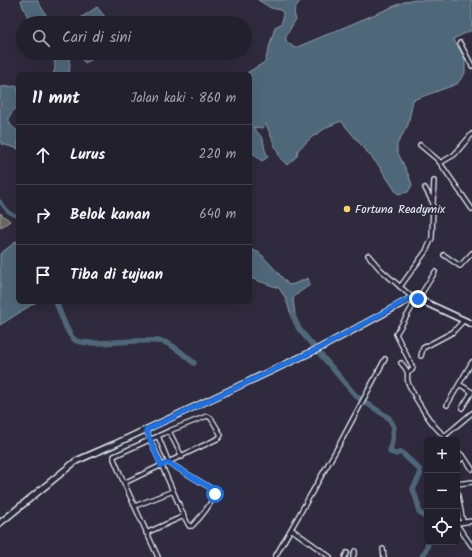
<!DOCTYPE html>
<html lang="id">
<head>
<meta charset="utf-8">
<style>
	body { margin:0; font-family:Kalam,sans-serif; background:#2f2d3a; color:#f1f3f6 }
	.controls { position:absolute; right:12px; bottom:12px; display:grid; overflow:hidden; border-radius:6px; box-shadow:0 4px 16px #0002 }
	.controls button { width:36px; height:36px; display:grid; place-items:center; padding:0; border:0; border-bottom:1px solid #403e4a; background:#23202e; color:#f1f3f6; font:20px sans-serif }
	.stop { position:absolute; width:12px; height:12px; margin:-9px; border:3px solid #1a73e8; border-radius:50%; background:#fff }
	.stop.end { background:#1a73e8; border-color:#fff; box-shadow:0 1px 4px #0008 }
	.list { margin:0; padding:0; list-style:none }
	h2 { display:flex; justify-content:space-between; align-items:center; height:52px; margin:0; padding:0 16px; font-size:17px }
	h2 small { font-size:13px; font-weight:400; color:#a3a3aa }
	.list li { display:grid; grid-template-columns:26px 1fr auto; gap:12px; align-items:center; box-sizing:border-box; height:60px; padding:0 16px; border-top:1px solid #403e4a }
	.list b { display:block; font-size:15px; white-space:nowrap }
	.list em { font-size:13px; font-style:normal; color:#a3a3aa }
	.icon { flex:none; width:22px; height:22px; fill:none; stroke:currentColor; stroke-width:2; stroke-linecap:round; stroke-linejoin:round }
	.map { position:relative; flex:none; width:472px; height:557px; overflow:hidden }
	.search { position:absolute; background:#23202e; box-shadow:0 4px 16px #0002; left:16px; top:16px; width:236px; height:44px; display:flex; align-items:center; gap:10px; box-sizing:border-box; padding:0 14px; border-radius:22px; color:#a3a3aa; font-size:15px }
	.panel { position:absolute; background:#23202e; box-shadow:0 4px 16px #0002; left:16px; top:72px; width:236px; height:232px; border-radius:6px }
	.map>svg:first-child { display:block }
</style>
</head>
<body>
<div class="map">
<svg width="472" height="557" viewBox="0 0 472 557">
	<rect width="100%" height="100%" fill="#2f2a3d"/>
	<filter id="ink" filterUnits="userSpaceOnUse"><feTurbulence type="fractalNoise" baseFrequency=".025" numOctaves="2"/><feDisplacementMap in="SourceGraphic" scale="8" xChannelSelector="R" yChannelSelector="G"/><feConvolveMatrix kernelMatrix="1 2 1 2 8 2 1 2 1" color-interpolation-filters="sRGB"/></filter>
	<g filter="url(#ink)">
		<path fill="#67685a" stroke="#a8aca9" d="M 0,213 L 10,221 L 0,228 Z"/>
		<path fill="#4f6779" stroke="#8c9eac" d="M 21,0 L 37,0 L 51,23 L 31,23 L 23,7 Z
			M 258,0 L 301,0 C 296,6 292,11 296,19 L 286,36 L 286,41 L 295,48 L 404,2 L 415,0 L 472,0 L 472,30 L 453,39 L 465,58 L 465,73 L 457,84 L 413,100 L 408,125 L 397,144 L 397,151 L 409,176 L 412,185 L 408,192 L 399,194 L 396,192 L 379,166 L 341,121 L 329,126 L 312,137 L 298,150 L 297,156 L 287,165 L 280,158 L 266,124 L 263,128 L 253,127 L 263,139 L 265,150 L 268,157 L 262,161 L 259,159 L 250,150 L 250,74 L 245,74 L 265,62 L 275,27 L 281,24 L 283,18 L 283,13 L 280,10 L 271,8 Z
			M 97,7 L 110,23 L 73,23 Z
			M 51,53 L 68,53 L 70,65 L 69,74 L 53,74 C 57,67 54,60 51,53 Z
			M 77,53 L 102,53 L 85,63 L 81,59 Z
			M 18,86 L 18,107 C 7,115 5,123 18,131 L 18,149 L 2,144 L 0,142 L 0,87 Z
			M 18,240 L 18,302 L 36,302 L 0,325 L 0,254 Z
			M 250,249 L 260,253 L 289,285 L 294,284 L 308,278 L 310,285 L 301,291 L 293,298 L 295,315 L 293,316 L 290,312 L 286,299 L 279,288 L 250,278 Z"/>
		<g fill="none" stroke-linecap="round" stroke-linejoin="round">
			<path stroke="#4f6779" stroke-width="3.5" d="M 0,201 C 4,209 9,215 18,216"/>
			<path stroke="#4f6779" stroke-width="5.5" d="M 56,302 C 60,311 67,335 75,340 C 86,348 145,337 164,342 C 175,345 185,356 194,363
				M 293,316 L 299,329 L 356,396 L 389,418 L 394,427 L 390,452 L 396,454 L 401,452 L 420,470 L 420,475 L 413,489 L 418,504 L 419,512 L 427,519
				M 422,557 L 427,548 L 428,542"/>
			<defs>
				<path id="street" d="M 460,43 L 472,66
					M 420,145 L 438,160 L 472,209
					M 440,163 L 454,155 L 472,134
					M 433,202 L 434,181
					M 368,255 L 380,269 L 413,298
					M 444,255 L 460,266 L 472,253
					M 400,287 L 426,251 L 432,238 L 433,203 L 425,188
					M 418,299 L 435,272
					M 421,356 L 423,348 L 453,332 L 464,320
					M 401,363 C 413,376 404,375 409,385 C 416,400 432,427 445,436
					M 408,372 L 412,370 L 413,368 L 396,334 L 411,309 L 416,298
					M 459,384 L 472,392
					M 447,405 L 472,362
					M 462,408 L 472,392
					M 207,416 L 211,418 L 221,435 L 219,438 L 124,483 L 114,459 L 114,456 L 169,431 Z
					M 146,430 L 184,516 L 189,526 L 192,526 C 198,520 217,499 214,490 L 169,463 L 158,436
					M 169,431 L 182,457
					M 447,434 L 472,413
					M 447,439 L 448,440
					M 457,451 L 464,457 L 472,469
					M 457,462 L 464,457
					M 124,483 L 158,557
					M 457,484 L 472,482
					M 457,491 L 463,522
					M 135,506 L 173,491
					M 472,521 L 458,523 L 457,525 L 472,546
					M 291,529 L 339,445 L 385,359
					M 146,533 L 184,516
					M 383,549 L 384,557
					M 275,557 L 291,529 L 330,557
					M 345,557 L 347,553
					M 353,557 L 355,551"/>
				<path id="secondary" d="M 0,523 L 76,461 L 115,444 L 320,348 L 410,299 L 413,298 L 418,299 L 472,324"/>
			</defs>
			<use href="#street" stroke="#e8f1f8" stroke-width="6"/>
			<use href="#secondary" stroke="#e8f1f8" stroke-width="8"/>
			<use href="#street" stroke="#2f2a3d" stroke-width="3.5"/>
			<use href="#secondary" stroke="#2f2a3d" stroke-width="5"/>
		</g>
	</g>
	<g fill="none" stroke-linecap="round" stroke-linejoin="round" filter="url(#ink)">
		<path stroke="#1a73e8" stroke-width="5" d="M 215,494 L 214,490 L 169,463 L 161,466 L 146,430 L 320,348 L 410,298 L 413,298 L 418,299"/>
	</g>
	<circle fill="#ffd166" stroke="#2f2a3d" stroke-width="1.5" cx="347" cy="209" r="4"/>
	<g text-anchor="middle" dominant-baseline="central" stroke-width="4" stroke-linejoin="round" paint-order="stroke">
		<g font-size="12" fill="#e8f1f8" stroke="#2f2a3d" text-anchor="start">
			<text x="355" y="209">Fortuna Readymix</text>
		</g>
	</g>
</svg>
<div class="controls">
<button>+</button>
<button>−</button>
<button><svg class="icon" aria-label="locate" viewBox="0 0 24 24"><circle cx="12" cy="12" r="6"/><path d="M12 2v4M12 18v4M2 12h4M18 12h4"/></svg></button>
</div>
<div class="stop" style="left:215px;top:494px"></div>
<div class="stop end" style="left:418px;top:299px"></div>
<div class="search"><svg class="icon" aria-label="search" viewBox="0 0 24 24"><circle cx="10" cy="10" r="6"/><path d="M15 15l6 6"/></svg>Cari di sini</div>
<section class="panel">
<h2>11 mnt<small>Jalan kaki · 860 m</small></h2>
<ul class="list">
<li><svg class="icon" aria-label="ahead" viewBox="0 0 24 24"><path d="M12 20V5M6 11l6-6 6 6"/></svg><div><b>Lurus</b></div><em>220 m</em></li>
<li><svg class="icon" aria-label="right" viewBox="0 0 24 24"><path d="M7 20v-9h11M14 6l5 5-5 5"/></svg><div><b>Belok kanan</b></div><em>640 m</em></li>
<li><svg class="icon" aria-label="arrive" viewBox="0 0 24 24"><path d="M6 21V4h12l-3 4 3 4H6"/></svg><div><b>Tiba di tujuan</b></div></li>
</ul>
</section>
</div>
</body>
</html>
